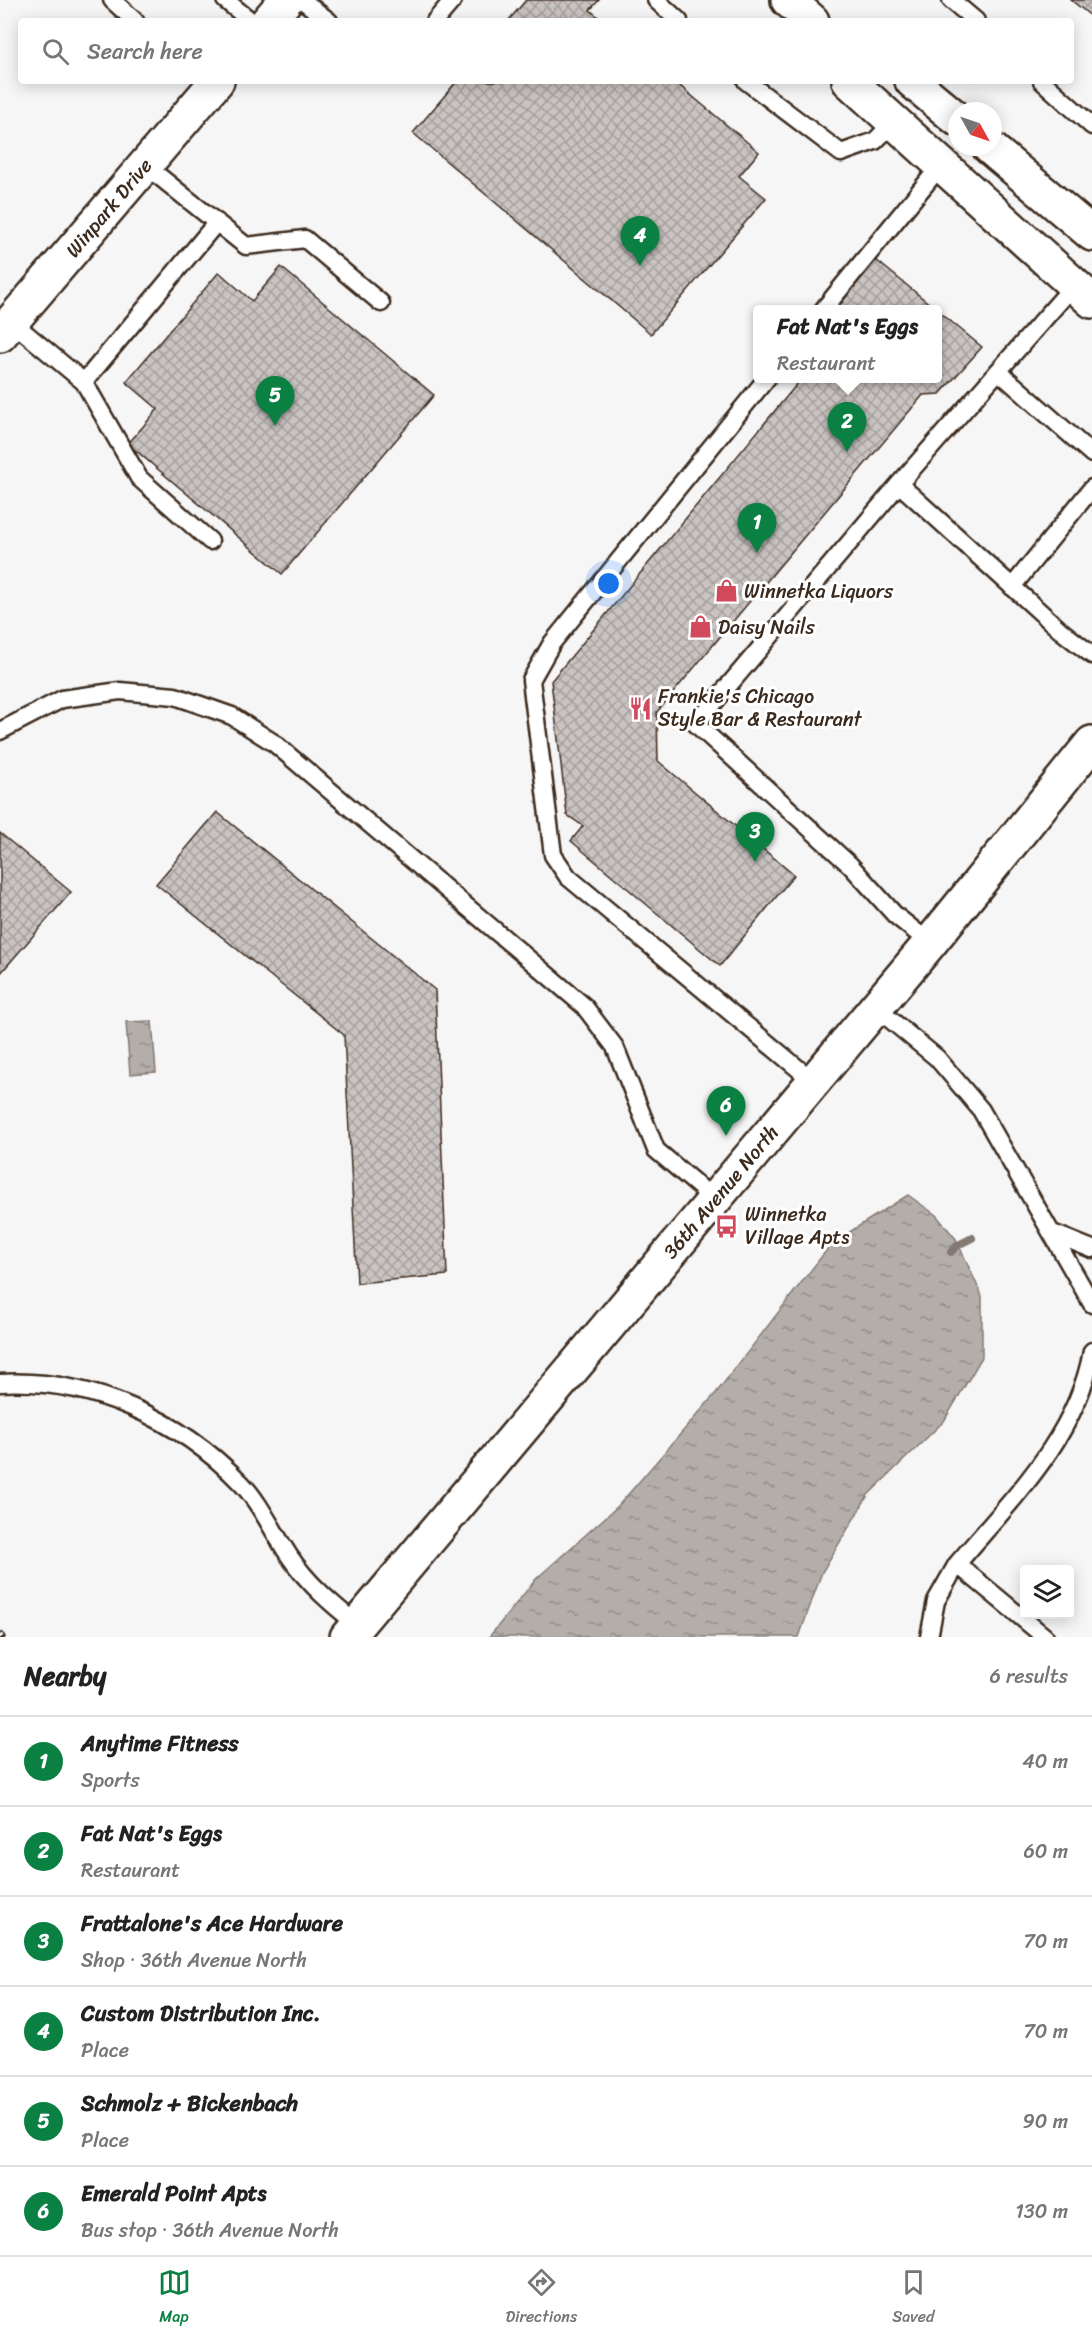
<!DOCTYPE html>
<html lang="en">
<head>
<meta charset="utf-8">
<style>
	body { margin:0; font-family:Sriracha,sans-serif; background:#f2f2f2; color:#222 }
	.controls { position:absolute; right:18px; bottom:18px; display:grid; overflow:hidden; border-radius:6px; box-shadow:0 3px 15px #0003 }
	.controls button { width:54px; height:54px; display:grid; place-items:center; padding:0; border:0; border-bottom:2px solid #e0e0e0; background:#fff; color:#222; font:30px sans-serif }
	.compass { position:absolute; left:948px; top:102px; width:54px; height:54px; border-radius:50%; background:#fff; box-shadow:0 3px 15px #0003; rotate:130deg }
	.you { position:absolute; left:609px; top:584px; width:21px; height:21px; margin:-15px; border:4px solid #fff; border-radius:50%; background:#1a73e8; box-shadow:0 0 0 9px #1a73e833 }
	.badge { display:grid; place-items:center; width:39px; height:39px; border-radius:50%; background:#0b8043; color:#fff; font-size:20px; font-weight:700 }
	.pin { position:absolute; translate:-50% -50px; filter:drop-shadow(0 2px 3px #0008) }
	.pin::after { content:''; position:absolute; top:32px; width:21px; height:18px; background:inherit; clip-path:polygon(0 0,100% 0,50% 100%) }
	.popup { position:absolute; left:753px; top:305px; width:189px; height:78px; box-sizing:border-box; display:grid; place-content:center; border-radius:6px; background:#fff; filter:drop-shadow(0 2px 4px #0005); font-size:20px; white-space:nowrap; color:#767676 }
	.popup b { font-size:22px; color:#222 }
	.popup::after { content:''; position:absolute; left:50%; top:100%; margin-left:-12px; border:12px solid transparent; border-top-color:#fff }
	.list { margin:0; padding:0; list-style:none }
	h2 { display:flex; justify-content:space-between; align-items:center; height:78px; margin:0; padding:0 24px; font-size:26px }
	h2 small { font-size:20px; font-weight:400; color:#767676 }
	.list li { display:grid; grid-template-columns:39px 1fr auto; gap:18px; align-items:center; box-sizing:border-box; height:90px; padding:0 24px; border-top:2px solid #e0e0e0 }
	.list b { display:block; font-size:22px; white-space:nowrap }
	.list p { margin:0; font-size:20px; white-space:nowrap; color:#767676 }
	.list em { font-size:20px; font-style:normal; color:#767676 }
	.icon { flex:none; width:33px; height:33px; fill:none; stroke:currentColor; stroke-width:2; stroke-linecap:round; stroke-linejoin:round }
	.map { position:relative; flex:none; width:1092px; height:1637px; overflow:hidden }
	.search { position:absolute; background:#fff; box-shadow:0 3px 15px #0003; left:18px; right:18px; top:18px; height:66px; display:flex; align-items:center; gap:15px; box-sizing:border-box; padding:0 21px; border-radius:6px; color:#767676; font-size:22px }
	.sheet { height:618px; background:#fff }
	nav { display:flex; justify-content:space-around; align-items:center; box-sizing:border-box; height:84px; border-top:2px solid #e0e0e0; background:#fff; font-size:16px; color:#767676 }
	nav a { display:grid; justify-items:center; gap:3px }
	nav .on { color:#0b8043 }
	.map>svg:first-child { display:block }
</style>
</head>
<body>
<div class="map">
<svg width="1092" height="1637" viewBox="0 0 1092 1637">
	<defs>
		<pattern id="water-ripples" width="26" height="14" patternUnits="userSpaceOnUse" patternTransform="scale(1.5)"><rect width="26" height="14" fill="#b4aeaa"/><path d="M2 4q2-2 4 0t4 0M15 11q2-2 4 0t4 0" fill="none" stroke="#948e8a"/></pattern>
		<pattern id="building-cross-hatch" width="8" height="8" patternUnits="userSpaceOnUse" patternTransform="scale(1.5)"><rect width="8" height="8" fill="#c9c3c1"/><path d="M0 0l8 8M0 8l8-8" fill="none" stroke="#a49f9c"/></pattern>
	</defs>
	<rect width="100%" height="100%" fill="#f7f6f6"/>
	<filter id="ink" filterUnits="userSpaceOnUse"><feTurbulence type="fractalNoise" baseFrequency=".0167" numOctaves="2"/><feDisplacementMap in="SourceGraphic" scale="12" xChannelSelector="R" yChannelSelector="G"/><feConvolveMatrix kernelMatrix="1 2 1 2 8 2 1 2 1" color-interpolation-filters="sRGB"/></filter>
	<g filter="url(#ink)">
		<path fill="url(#water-ripples)" stroke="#847972" stroke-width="1.5" d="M 152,1021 L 156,1072 L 130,1074 L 126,1022 Z
			M 908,1195 L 936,1215 L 956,1239 L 982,1296 L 982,1357 L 944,1421 L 868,1495 L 822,1572 L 799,1637 L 489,1637 L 536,1579 L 618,1506 L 716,1393 L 832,1243 Z"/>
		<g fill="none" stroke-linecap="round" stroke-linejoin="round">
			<path stroke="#847972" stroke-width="8" d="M 951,1252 L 958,1245 L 972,1238"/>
		</g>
		<path fill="url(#building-cross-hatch)" stroke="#3b2a1e" stroke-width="1.5" d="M 526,0 L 599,0 L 590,10 L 603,21 L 508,21 Z
			M 1071,0 L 1092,0 L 1092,17 Z
			M 457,81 L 674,81 L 759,152 L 739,176 L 766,198 L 651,334 L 413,133 Z
			M 876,260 L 937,310 L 834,310 Z
			M 281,267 L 434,395 L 282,574 L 128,444 L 158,409 L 126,382 L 219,272 L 252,301 Z
			M 937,310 L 982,347 L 940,394 L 923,395 L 657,712 L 658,761 L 794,875 L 720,966 L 571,841 L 583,826 L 567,815 L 551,681 L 802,378 L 937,378 Z
			M 217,812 L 435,990 L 447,1275 L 357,1283 L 344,1035 L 156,884 Z
			M 0,833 L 71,892 L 0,974 Z"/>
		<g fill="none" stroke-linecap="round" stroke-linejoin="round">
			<defs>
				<path id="service" d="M 112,0 L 135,21
					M 225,0 L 251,21
					M 302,0 L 329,21
					M 656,0 L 679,21
					M 951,0 L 976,21
					M 435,21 L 453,0
					M 746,81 L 841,153 L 875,141 L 894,122
					M 1042,81 L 1092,126
					M 145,165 L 246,246 L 305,239 L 381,303
					M 823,310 L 941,165
					M 12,322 L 84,382 L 139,478 L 210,541
					M 998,371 L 1092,454
					M 767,378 L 552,643 L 531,680 L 553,855 L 568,877 L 813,1081
					M 84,382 L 217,222
					M 899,484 L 1060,630 L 1092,655
					M 1012,587 L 1092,488
					M 0,731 L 62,699 L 120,691 L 175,696 L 232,716 L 274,743 L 584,1006 L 615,1047 L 656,1150 L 715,1200
					M 930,943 L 895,915 L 851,866 L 696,724 L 899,484 L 1074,285
					M 875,1007 L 937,1058 L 981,1110 L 1092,1304
					M 1055,1234 L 1092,1249
					M 0,1383 C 91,1378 180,1419 242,1484 C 261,1504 274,1534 290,1557 C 308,1584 333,1605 358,1625
					M 929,1637 L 936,1601 L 957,1564
					M 1045,1637 L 957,1564 C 1011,1500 1077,1437 1092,1351"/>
				<path id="minor" d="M 268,21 L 286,0
					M 0,335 L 217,81"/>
				<path id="tertiary" d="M 347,1637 L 930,943 L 1092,743"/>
				<path id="secondary" d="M 788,0 L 812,21
					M 849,81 L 1092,301
					M 912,81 L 957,119
					M 989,147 L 1092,234"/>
			</defs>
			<use href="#service" stroke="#3b2a1e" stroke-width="21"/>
			<use href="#minor" stroke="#3b2a1e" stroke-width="38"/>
			<use href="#tertiary" stroke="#3b2a1e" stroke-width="38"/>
			<use href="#secondary" stroke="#3b2a1e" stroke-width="38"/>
			<use href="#service" stroke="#fff" stroke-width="16"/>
			<use href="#minor" stroke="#fff" stroke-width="33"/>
			<use href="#tertiary" stroke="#fff" stroke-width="33"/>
			<use href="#secondary" stroke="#fff" stroke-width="33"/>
			<defs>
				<path id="rail" d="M 0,1635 L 2,1637"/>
			</defs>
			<use href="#rail" stroke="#3b2a1e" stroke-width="7"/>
			<use href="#rail" stroke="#fff" stroke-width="4.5" stroke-dasharray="14" stroke-linecap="butt"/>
		</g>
	</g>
	<defs>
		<symbol id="shop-bare" viewBox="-9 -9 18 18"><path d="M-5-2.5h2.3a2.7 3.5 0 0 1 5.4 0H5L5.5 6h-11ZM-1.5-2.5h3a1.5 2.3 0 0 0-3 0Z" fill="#d1495b" stroke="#fff" stroke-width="2.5" paint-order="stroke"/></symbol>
		<symbol id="restaurant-bare" viewBox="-9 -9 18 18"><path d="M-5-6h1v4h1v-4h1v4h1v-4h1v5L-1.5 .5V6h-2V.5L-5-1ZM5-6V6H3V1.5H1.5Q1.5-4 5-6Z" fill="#d1495b" stroke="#fff" stroke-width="2.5" paint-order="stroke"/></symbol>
		<symbol id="bus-bare" viewBox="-9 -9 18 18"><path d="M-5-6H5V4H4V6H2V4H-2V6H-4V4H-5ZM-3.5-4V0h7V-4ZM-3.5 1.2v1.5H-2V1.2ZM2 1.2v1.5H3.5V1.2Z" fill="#d1495b" stroke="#fff" stroke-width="2.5" paint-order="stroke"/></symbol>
	</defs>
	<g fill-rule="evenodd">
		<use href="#shop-bare" x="710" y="574" width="33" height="33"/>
		<use href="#shop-bare" x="684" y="610" width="33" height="33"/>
		<use href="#restaurant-bare" x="624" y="692" width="33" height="33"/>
		<use href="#bus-bare" x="710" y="1210" width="33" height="33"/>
	</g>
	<g text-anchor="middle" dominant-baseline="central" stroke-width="6" stroke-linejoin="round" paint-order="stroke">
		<g font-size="20" fill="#3b2a1e" stroke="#fff">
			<text transform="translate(109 208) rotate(-50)">Winpark Drive</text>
			<text transform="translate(721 1192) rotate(-50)">36th Avenue North</text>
		</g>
		<g font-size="20" fill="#3b2a1e" stroke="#fff" text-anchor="start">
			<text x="744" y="591">Winnetka Liquors</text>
			<text x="718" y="627">Daisy Nails</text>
			<text x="658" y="696">Frankie's Chicago<tspan x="658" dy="23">Style Bar &amp; Restaurant</tspan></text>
			<text x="745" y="1214">Winnetka<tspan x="745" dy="23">Village Apts</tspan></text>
		</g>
	</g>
</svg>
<div class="controls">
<button><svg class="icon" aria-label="layers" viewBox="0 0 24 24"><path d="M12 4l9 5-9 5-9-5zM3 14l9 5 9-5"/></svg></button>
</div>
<svg class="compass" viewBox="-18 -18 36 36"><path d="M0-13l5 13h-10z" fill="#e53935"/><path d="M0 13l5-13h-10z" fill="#767676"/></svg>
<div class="you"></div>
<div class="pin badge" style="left:757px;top:553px">1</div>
<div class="pin badge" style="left:847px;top:452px">2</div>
<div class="popup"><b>Fat Nat's Eggs</b>Restaurant</div>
<div class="pin badge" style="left:755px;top:862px">3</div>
<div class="pin badge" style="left:640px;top:266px">4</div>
<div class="pin badge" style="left:275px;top:426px">5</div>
<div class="pin badge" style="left:726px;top:1136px">6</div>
<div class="search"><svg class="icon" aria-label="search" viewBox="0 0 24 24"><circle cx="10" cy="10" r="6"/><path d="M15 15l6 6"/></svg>Search here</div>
</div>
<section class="sheet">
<h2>Nearby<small>6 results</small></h2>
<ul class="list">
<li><span class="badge">1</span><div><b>Anytime Fitness</b><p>Sports</p></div><em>40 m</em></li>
<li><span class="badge">2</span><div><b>Fat Nat's Eggs</b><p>Restaurant</p></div><em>60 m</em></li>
<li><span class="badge">3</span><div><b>Frattalone's Ace Hardware</b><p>Shop · 36th Avenue North</p></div><em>70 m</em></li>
<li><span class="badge">4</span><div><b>Custom Distribution Inc.</b><p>Place</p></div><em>70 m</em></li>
<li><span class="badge">5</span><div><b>Schmolz + Bickenbach</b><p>Place</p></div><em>90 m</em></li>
<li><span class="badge">6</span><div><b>Emerald Point Apts</b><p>Bus stop · 36th Avenue North</p></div><em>130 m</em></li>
</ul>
</section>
<nav>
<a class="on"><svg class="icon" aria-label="map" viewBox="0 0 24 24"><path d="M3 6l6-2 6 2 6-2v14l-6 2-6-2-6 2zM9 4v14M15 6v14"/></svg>Map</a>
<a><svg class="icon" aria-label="directions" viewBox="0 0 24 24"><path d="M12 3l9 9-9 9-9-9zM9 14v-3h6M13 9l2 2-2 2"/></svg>Directions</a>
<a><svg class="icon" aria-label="saved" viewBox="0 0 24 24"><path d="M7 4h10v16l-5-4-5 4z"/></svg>Saved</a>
</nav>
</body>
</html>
